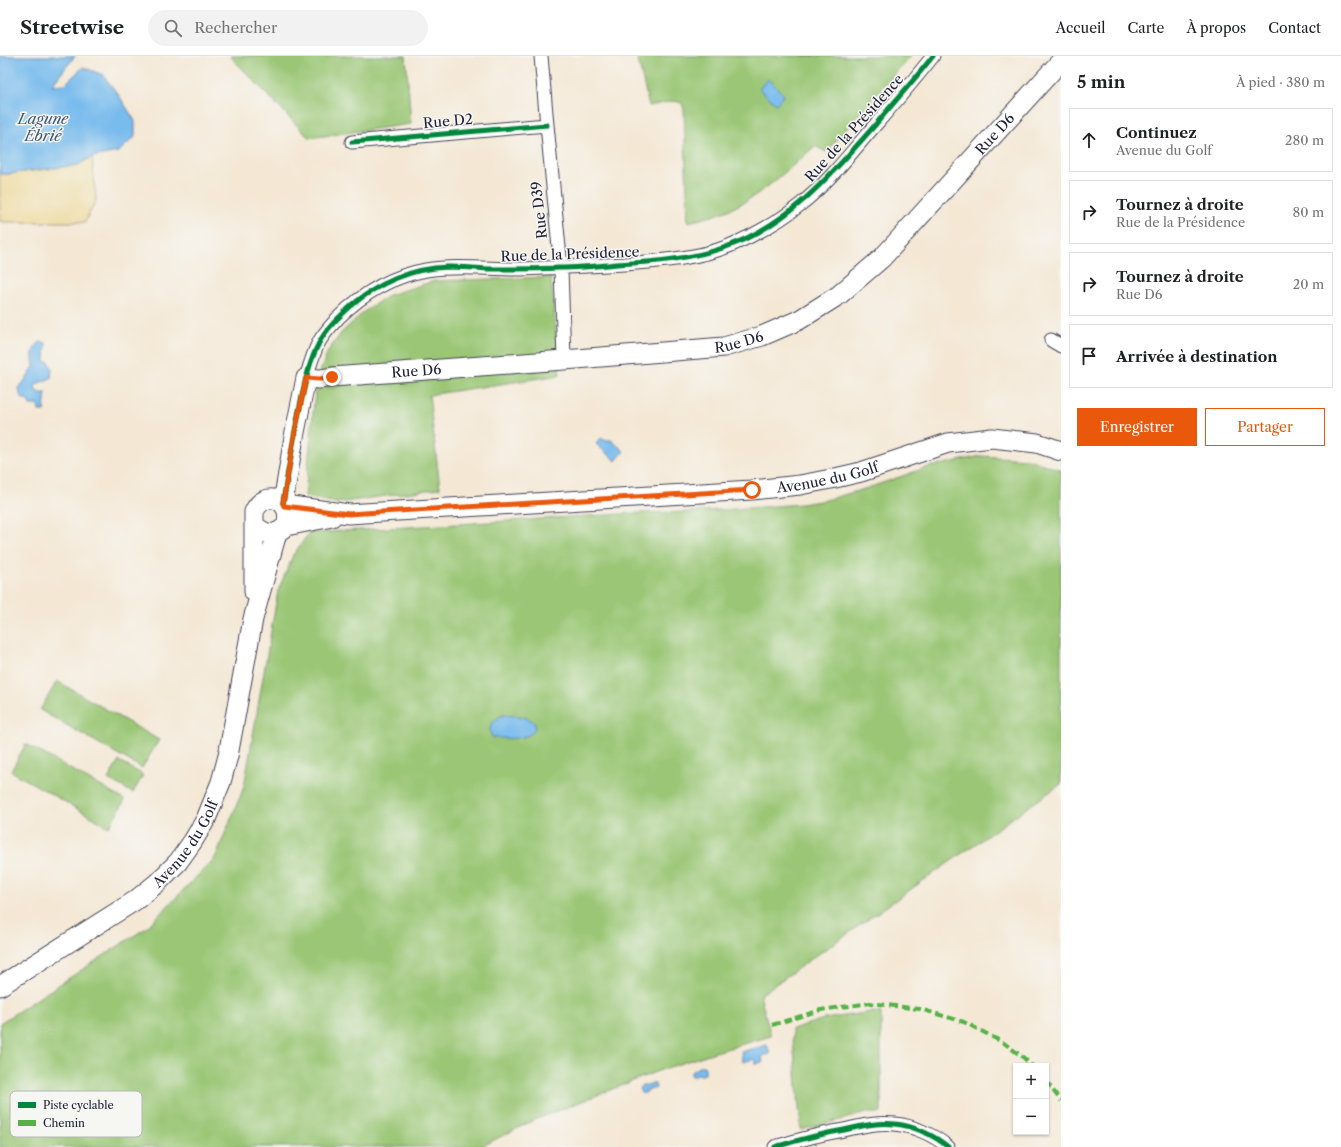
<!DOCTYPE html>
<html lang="fr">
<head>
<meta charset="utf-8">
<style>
	body { margin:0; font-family:"Libre Caslon Text",serif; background:#f2f2f2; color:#202124 }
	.controls { position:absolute; right:12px; bottom:12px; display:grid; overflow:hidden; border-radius:0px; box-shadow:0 1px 3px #0004 }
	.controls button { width:36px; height:36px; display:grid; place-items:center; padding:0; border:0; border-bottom:1px solid #e0e0e0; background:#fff; color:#202124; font:20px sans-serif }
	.stop { position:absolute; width:12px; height:12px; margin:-9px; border:3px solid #ea580c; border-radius:50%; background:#fff }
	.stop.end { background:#ea580c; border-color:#fff; box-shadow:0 1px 4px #0008 }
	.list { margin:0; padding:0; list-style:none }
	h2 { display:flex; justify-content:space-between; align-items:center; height:52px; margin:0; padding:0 16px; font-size:17px }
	h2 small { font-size:13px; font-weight:400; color:#757577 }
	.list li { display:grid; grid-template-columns:26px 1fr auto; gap:12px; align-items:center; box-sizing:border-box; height:64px; margin:0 8px 8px; padding:0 8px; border:1px solid #e0e0e0; border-radius:0px }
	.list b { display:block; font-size:15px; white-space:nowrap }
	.list p { margin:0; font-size:13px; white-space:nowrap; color:#757577 }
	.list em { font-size:13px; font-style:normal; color:#757577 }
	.actions { display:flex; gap:8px; padding:12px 16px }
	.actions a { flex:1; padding:9px 0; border:1px solid #ea580c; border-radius:0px; text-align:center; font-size:14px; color:#ea580c }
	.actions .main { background:#ea580c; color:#fff }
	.icon { flex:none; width:22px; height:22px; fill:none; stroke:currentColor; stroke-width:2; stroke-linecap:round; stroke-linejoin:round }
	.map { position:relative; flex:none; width:1061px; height:1091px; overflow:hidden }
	header { display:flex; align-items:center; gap:24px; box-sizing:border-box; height:56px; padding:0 20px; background:#fff; border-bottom:1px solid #e0e0e0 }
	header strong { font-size:19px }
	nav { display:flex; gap:22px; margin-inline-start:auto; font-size:14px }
	.search { width:280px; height:36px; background:#f2f2f2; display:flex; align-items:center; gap:10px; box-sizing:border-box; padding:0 14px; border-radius:22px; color:#757577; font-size:15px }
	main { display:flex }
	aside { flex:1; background:#fff }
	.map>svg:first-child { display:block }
</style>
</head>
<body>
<header>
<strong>Streetwise</strong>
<div class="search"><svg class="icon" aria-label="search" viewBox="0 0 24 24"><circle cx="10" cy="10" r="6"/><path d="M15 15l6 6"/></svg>Rechercher</div>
<nav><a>Accueil</a><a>Carte</a><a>À propos</a><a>Contact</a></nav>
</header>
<main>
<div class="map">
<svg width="1061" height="1091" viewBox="0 0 1061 1091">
	<rect width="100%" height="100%" fill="#f6f6f2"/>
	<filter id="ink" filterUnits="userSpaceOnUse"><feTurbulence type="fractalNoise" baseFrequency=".025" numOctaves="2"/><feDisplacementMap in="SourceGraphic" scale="8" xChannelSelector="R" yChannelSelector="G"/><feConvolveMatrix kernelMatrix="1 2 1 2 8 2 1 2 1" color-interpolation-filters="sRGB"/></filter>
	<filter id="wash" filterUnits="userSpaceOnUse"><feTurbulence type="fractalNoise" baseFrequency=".012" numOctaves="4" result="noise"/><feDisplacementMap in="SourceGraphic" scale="16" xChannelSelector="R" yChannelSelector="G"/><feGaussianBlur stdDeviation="0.9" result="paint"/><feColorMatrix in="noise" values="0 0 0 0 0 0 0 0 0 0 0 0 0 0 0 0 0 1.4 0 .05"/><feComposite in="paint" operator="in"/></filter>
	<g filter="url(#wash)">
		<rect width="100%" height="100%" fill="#f4e8d5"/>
		<path fill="#9ac674" stroke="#5e7458" d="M 230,0 L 406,0 L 411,68 L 309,82 Z
			M 637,0 L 911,0 L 884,29 L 826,96 L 815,90 C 785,116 754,147 715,159 C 706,162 697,164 688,166 L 684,54 L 682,47 L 674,45 L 649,50 Z
			M 551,221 L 560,319 L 429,339 L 440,432 L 337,447 L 305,441 L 316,326 L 328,295 L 342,276 L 365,255 L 389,239 L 434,225 Z
			M 981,400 L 1028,403 L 1061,414 L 1061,728 L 760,939 L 771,980 L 712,997 L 658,1015 L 532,1065 L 480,1091 L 0,1091 L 0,967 L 146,872 L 215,802 L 244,731 L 278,535 L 293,499 L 309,477 L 638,457 L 693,456 L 801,448 L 826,444 L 871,431 L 925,412 Z
			M 57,625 L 159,684 L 142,712 L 40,654 Z
			M 26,688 L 125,744 L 109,771 L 11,715 Z
			M 119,705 L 143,719 L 133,737 L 108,723 Z
			M 871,956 L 881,957 L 881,1057 L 867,1057 L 801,1074 L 792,973 L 824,963 Z"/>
		<path fill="#eeda9e" stroke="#887e6c" d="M 92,101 L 96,144 L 85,166 L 3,166 L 0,165 L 0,118 L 8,118 L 78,109 Z"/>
		<path fill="#78bbed" stroke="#4d6e94" d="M 0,0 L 75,0 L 52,29 L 65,28 L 83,11 L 103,19 L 120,41 L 135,65 L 135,81 L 118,96 L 92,101 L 78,109 L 8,118 L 0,118 Z
			M 768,23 L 784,39 L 776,48 L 759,33 Z
			M 41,286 L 46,287 L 45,306 L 49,306 L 52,313 L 51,322 L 39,327 L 35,330 L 36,335 L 40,337 L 46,337 L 44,355 L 39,355 L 38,349 L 30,349 L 27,343 L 23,343 L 20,339 L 19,332 L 29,319 L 30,315 L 34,312 C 33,301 30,292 41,286 Z
			M 601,382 L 604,384 L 611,384 L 624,395 L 616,405 L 596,388 Z
			M 503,659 C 514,660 527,659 535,667 C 537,686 506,682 493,682 C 486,671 493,664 503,659 Z
			M 767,989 L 770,998 L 762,1000 L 763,1006 L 755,1008 L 754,1003 L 743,1006 L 741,996 Z
			M 700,1010 L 704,1010 C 706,1014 706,1019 701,1019 C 700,1019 699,1018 698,1018 C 696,1018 694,1020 692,1020 L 691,1019 L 691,1016 Z
			M 653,1027 L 655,1028 L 656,1032 L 649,1034 L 645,1037 L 641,1037 L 639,1032 L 642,1029 L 647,1029 Z"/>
	</g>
	<g filter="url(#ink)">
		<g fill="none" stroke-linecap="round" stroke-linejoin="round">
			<defs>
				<path id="street" d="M 541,0 L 547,69 L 561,212 L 564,304
					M 352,86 L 547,69
					M 1051,284 L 1061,290
					M 306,322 C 310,310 313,297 319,286 C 324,277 331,270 338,262 C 363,237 392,220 426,214 C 454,209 489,213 518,213 C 553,212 589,210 624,208 C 659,205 696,203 729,190 C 755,179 780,165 801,148 C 830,125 853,94 877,67 C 896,45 915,23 933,0
					M 775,1091 C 798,1084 820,1078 844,1074 C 861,1070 878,1066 895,1068 C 914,1070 934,1079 948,1091"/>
				<g id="secondary">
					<path id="s1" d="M 283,447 L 294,381 L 306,322 L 320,323 L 332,321 L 564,304 L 724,291 L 762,280 L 799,264 L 839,239 L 882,202 L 1061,5"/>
					<path id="s2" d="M 284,449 L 349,458 L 364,457 L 752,434 L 800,429 L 831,423 L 861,416 L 948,387 L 992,382 L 1037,387 L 1061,395"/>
					<path d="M 286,470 L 332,461"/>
					<path d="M 254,536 L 254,456 C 264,432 295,443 286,470 C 274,481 266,479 254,469"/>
					<path id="s3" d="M 0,930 L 136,844 L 157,827 L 178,806 L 193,785 L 206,763 L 221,726 L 228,700 L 253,563 L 277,477"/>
				</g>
			</defs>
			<use href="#street" stroke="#424052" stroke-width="15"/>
			<use href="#secondary" stroke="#424052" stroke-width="21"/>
			<use href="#street" stroke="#fff" stroke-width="13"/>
			<use href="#secondary" stroke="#fff" stroke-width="19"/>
			<path stroke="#55b146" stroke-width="4" stroke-dasharray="8 4" stroke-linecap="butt" d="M 772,969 L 821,954 L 870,947 L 920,953 L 964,966 L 1004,987 L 1024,1002 L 1032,1010
				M 1046,1025 L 1061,1045"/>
			<defs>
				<path id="cycleway" d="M 352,86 L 547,69
					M 283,447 C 288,416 293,386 299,355 C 304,332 308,308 319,287 C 326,273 339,261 351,250 C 378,227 412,212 448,211 C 461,211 475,212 488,213 C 512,213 536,213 559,212 C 578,212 598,210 617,208 C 654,206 691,203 726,191 C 790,168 833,117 876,68 C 895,45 915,23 933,0
					M 775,1091 C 798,1084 820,1078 844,1074 C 861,1070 878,1066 895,1068 C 914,1070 934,1079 948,1091"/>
			</defs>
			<use href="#cycleway" stroke="#f6f6f2" stroke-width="8"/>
			<use href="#cycleway" stroke="#00873e" stroke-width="5"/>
		</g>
	</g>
	<g fill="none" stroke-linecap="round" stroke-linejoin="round" filter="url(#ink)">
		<path stroke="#ea580c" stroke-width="5" d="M 332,321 L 320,323 L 306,322 L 294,381 L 283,447 L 284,450 L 349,458 L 364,457 L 752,434"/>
	</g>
	<g text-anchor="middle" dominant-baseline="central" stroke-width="3" stroke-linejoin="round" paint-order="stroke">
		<g font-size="14" fill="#22223b" stroke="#f6f6f2">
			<text transform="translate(448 65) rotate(-5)">Rue D2</text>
			<text transform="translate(854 72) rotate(-48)">Rue de la Présidence</text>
			<text stroke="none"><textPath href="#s1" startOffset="898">Rue D6</textPath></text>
			<text transform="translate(539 154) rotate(-96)">Rue D39</text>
			<text transform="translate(570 198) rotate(-2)">Rue de la Présidence</text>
			<text stroke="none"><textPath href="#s1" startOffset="562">Rue D6</textPath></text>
			<text stroke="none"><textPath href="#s1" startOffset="238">Rue D6</textPath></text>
			<text stroke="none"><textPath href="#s2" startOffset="546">Avenue du Golf</textPath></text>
			<text stroke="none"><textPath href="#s3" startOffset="237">Avenue du Golf</textPath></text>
		</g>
		<g font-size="15" font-style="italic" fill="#405879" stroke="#f6f6f2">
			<text x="43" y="62">Lagune<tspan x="43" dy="17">Ébrié</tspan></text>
		</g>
	</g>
	<rect x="10" y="1035" width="132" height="46" rx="6" fill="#f6f6f2" stroke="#b6b6bb" stroke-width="1"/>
	<rect x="18" y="1046" width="18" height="6" fill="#00873e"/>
	<rect x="18" y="1064" width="18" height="6" fill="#55b146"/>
	<g font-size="11" fill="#22223b">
		<text x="43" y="1053">Piste cyclable</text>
		<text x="43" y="1071">Chemin</text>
	</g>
</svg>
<div class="controls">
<button>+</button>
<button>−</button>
</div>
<div class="stop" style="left:752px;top:434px"></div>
<div class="stop end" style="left:332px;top:321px"></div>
</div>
<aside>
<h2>5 min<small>À pied · 380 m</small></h2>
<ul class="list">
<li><svg class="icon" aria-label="ahead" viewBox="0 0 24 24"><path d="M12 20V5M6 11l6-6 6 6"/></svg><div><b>Continuez</b><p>Avenue du Golf</p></div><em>280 m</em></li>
<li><svg class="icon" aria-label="right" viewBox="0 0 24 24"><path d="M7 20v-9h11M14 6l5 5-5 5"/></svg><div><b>Tournez à droite</b><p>Rue de la Présidence</p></div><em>80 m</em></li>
<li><svg class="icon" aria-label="right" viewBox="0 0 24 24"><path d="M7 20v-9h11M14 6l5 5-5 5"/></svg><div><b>Tournez à droite</b><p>Rue D6</p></div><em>20 m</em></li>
<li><svg class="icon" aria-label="arrive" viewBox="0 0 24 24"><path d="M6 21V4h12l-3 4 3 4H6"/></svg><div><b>Arrivée à destination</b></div></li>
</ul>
<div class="actions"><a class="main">Enregistrer</a><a>Partager</a></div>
</aside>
</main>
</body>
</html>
